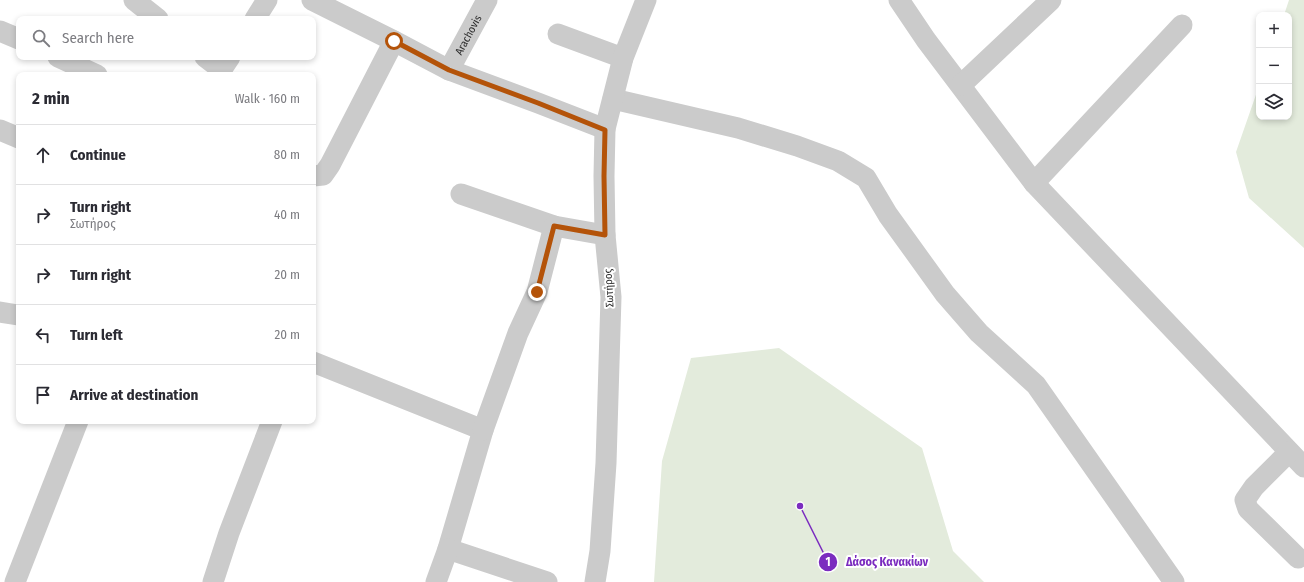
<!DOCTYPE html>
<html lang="en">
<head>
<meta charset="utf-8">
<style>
	body { margin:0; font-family:"Fira Sans Condensed",sans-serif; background:#f2f2f3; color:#2b2b33 }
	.controls { position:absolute; right:12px; top:12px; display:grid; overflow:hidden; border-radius:8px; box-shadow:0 2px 6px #0003 }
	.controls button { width:36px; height:36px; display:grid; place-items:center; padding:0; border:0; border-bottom:1px solid #e1e1e2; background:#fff; color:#2b2b33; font:20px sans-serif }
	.stop { position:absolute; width:12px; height:12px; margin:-9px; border:3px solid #b45309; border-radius:50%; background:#fff }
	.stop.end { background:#b45309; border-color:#fff; box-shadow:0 1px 4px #0008 }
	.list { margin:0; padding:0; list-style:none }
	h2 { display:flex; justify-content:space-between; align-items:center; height:52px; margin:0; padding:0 16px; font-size:17px }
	h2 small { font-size:13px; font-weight:400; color:#7c7c81 }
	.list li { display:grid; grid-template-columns:26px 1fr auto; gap:12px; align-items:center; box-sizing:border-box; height:60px; padding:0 16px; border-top:1px solid #e1e1e2 }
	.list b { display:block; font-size:15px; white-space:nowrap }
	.list p { margin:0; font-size:13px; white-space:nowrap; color:#7c7c81 }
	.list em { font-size:13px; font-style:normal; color:#7c7c81 }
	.icon { flex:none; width:22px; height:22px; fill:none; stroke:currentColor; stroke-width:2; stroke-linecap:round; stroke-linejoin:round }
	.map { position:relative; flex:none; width:1304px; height:582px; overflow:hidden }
	.search { position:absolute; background:#fff; box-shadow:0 2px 6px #0003; left:16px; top:16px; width:300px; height:44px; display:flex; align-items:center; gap:10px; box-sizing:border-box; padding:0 14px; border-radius:8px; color:#7c7c81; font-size:15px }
	.panel { position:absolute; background:#fff; box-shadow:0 2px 6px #0003; left:16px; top:72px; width:300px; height:352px; border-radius:8px }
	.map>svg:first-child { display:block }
</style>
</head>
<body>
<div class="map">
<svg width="1304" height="582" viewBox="0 0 1304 582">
	<rect width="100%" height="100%" fill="#fff"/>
	<path fill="#e3ebdc" d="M 1289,0 L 1304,0 L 1304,248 L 1249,198 L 1236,152 L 1259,86 L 1259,117 L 1289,117 L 1289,15 L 1284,15 Z
		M 779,348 L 922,448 L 953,551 L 984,582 L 654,582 L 662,461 L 691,358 Z"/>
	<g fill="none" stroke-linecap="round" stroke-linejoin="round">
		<g stroke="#cbcbcb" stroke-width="21">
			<path d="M 134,0 L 158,19"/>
			<path d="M 312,0 L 394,41 L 449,70 L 538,103 L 605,129"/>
			<path d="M 899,0 L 926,40 L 1034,183 L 1304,467"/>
			<path d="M 255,19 L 267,0"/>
			<path d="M 0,31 L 19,39"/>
			<path d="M 558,34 L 623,58"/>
			<path d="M 58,57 L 97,75"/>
			<path d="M 205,57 L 222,70"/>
			<path id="s1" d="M 449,70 L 487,0"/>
			<path d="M 218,75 L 230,57"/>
			<path d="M 961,85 L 1051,0"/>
			<path d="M 613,99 L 738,128 L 797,146 L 838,161 L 866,178 L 888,215 L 945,294 L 979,333 L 1036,385 L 1174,582"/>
			<path d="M 0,130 L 19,138"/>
			<path d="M 313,176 L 323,175 L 330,165 L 394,41"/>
			<path d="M 1034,183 L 1182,25"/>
			<path d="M 461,194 L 554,226"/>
			<path d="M 0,312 L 18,315"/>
			<path d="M 313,362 L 483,430 L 448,549 L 547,582"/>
			<path d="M 483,430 L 518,333 L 537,292 L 554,226 L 605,235"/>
			<path d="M 1289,452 L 1254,487 L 1245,500 L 1248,509 L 1298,558"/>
			<path d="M 15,582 L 78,421"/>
			<path d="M 213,582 L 229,533 L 272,421"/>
			<path d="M 436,582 L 448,549"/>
			<path d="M 595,582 L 600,551 L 606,463 L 611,297 L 605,235 L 604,176 L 605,129 L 623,58 L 646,0"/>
		</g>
	</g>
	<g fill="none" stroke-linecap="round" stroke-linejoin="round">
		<path stroke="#b45309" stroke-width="5" d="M 394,41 L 449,70 L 538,103 L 605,130 L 604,176 L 605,235 L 554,226 L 537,292"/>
	</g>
	<g text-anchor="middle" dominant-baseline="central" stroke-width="4" stroke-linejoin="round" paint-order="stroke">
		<g font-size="11" fill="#2e2e2e" stroke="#fff">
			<text stroke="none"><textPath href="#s1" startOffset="40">Arachovis</textPath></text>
			<text transform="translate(609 288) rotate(-93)">Σωτήρος</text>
		</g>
	</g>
	<path fill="none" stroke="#7b2cbf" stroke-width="1.5" d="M800 506L828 562"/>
	<g fill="#7b2cbf" stroke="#fff" stroke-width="1.5">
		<circle cx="800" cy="506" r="4"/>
		<circle cx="828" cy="562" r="10"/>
	</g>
	<g font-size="12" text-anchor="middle" font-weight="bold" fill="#fff">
		<text x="828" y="566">1</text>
	</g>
	<g font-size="12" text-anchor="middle" font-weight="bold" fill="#7b2cbf" stroke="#fff" stroke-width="4" stroke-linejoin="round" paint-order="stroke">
		<text x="887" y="566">Δάσος Κανακίων</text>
	</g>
</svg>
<div class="controls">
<button>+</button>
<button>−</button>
<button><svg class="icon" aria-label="layers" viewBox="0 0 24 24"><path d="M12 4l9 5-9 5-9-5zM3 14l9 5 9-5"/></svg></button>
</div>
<div class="stop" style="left:394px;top:41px"></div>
<div class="stop end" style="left:537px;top:292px"></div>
<div class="search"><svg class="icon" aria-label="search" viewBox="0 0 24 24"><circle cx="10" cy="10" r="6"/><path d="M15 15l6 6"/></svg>Search here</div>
<section class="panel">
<h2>2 min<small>Walk · 160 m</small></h2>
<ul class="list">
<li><svg class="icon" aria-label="ahead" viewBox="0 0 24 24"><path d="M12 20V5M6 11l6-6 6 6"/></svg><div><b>Continue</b></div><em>80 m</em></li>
<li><svg class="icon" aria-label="right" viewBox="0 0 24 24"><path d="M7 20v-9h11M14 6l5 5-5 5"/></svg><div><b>Turn right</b><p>Σωτήρος</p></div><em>40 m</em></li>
<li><svg class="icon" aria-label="right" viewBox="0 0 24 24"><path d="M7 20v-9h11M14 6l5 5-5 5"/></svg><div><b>Turn right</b></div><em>20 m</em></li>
<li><svg class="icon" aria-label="left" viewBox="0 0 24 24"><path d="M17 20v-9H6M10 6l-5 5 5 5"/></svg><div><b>Turn left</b></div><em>20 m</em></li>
<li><svg class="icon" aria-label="arrive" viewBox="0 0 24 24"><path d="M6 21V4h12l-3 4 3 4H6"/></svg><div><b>Arrive at destination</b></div></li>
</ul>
</section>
</div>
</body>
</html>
